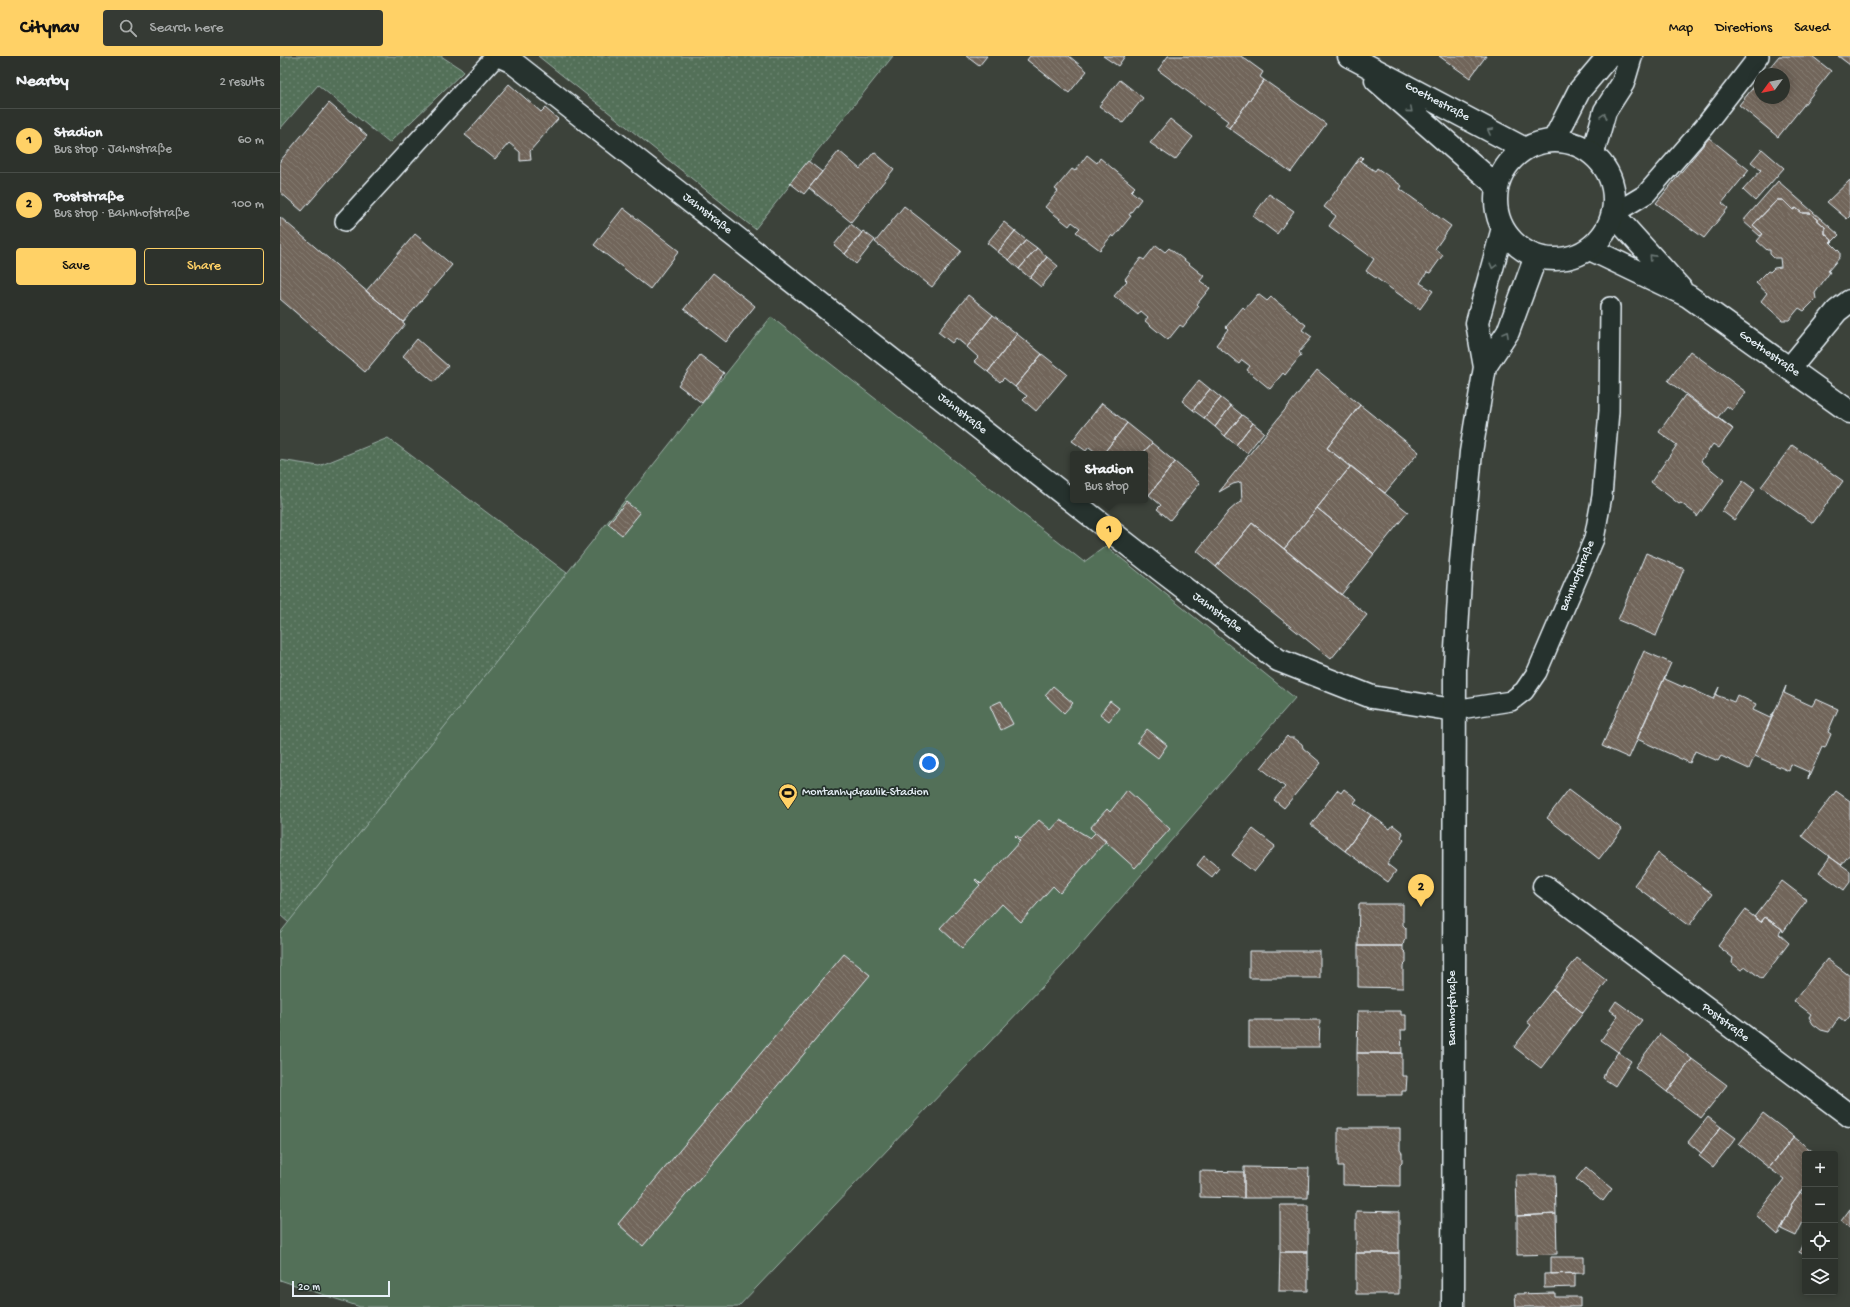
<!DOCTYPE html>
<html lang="en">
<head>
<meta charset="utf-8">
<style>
	body { margin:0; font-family:"Gochi Hand",sans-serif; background:#353a34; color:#f1f3f6 }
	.controls { position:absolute; right:12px; bottom:12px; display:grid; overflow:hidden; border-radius:4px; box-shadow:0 2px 10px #0003 }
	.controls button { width:36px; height:36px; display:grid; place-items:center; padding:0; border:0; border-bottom:1px solid #484d48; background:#2d322c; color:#f1f3f6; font:20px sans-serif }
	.compass { position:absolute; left:1474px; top:12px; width:36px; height:36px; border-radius:50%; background:#2d322c; box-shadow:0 2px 10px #0003; rotate:237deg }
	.scale { position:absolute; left:12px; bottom:10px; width:98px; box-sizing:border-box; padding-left:4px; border:2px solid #e8f1f8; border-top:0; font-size:11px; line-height:14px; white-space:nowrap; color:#e8f1f8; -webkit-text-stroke:3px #26332d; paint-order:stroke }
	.you { position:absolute; left:649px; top:707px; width:14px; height:14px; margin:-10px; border:3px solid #fff; border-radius:50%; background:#1a73e8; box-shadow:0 0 0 6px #1a73e833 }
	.badge { display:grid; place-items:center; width:26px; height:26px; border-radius:50%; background:#ffd166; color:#111; font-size:13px; font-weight:700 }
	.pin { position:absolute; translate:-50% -33px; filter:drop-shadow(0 1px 2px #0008) }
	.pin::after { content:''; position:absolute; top:21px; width:14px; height:12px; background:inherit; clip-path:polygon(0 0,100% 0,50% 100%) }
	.popup { position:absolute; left:790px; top:395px; width:78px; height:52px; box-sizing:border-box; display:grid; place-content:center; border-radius:4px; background:#2d322c; filter:drop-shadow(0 1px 3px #0005); font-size:13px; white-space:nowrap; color:#a7aaa9 }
	.popup b { font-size:15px; color:#f1f3f6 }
	.popup::after { content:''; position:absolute; left:50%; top:100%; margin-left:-8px; border:8px solid transparent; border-top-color:#2d322c }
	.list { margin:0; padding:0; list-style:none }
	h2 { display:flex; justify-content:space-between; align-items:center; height:52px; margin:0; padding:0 16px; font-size:17px }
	h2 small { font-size:13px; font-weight:400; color:#a7aaa9 }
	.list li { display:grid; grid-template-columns:26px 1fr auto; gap:12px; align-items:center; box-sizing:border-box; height:64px; padding:0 16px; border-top:1px solid #484d48 }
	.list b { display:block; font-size:15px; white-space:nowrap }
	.list p { margin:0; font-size:13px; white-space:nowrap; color:#a7aaa9 }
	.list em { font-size:13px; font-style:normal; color:#a7aaa9 }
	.actions { display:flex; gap:8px; padding:12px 16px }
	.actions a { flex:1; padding:9px 0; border:1px solid #ffd166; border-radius:4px; text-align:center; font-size:14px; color:#ffd166 }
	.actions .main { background:#ffd166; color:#111 }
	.icon { flex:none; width:22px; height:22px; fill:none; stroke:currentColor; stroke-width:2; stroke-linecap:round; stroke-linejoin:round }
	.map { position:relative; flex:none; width:1570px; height:1251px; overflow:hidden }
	header { display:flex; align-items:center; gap:24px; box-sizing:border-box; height:56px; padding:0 20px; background:#ffd166; color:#111 }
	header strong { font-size:19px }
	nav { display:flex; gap:22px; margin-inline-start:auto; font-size:14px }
	.search { width:280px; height:36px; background:#353a34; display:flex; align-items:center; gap:10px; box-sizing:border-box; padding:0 14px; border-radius:4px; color:#a7aaa9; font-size:15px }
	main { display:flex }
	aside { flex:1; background:#2d322c }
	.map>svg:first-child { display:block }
</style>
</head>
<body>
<header>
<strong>Citynav</strong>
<div class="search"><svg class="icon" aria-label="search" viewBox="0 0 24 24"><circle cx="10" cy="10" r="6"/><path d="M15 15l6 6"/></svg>Search here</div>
<nav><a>Map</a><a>Directions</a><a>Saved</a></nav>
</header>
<main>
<aside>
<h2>Nearby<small>2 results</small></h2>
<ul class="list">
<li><span class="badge">1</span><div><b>Stadion</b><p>Bus stop · Jahnstraße</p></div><em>60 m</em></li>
<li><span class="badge">2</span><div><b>Poststraße</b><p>Bus stop · Bahnhofstraße</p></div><em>100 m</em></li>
</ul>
<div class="actions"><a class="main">Save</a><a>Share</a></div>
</aside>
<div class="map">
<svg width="1570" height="1251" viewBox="0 0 1570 1251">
	<defs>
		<pattern id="grass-dots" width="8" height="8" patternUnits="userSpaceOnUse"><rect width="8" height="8" fill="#527058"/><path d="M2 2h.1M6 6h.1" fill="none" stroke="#6b8571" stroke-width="1.8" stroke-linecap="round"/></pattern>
		<pattern id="building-back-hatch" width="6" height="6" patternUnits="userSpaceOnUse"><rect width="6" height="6" fill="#71655a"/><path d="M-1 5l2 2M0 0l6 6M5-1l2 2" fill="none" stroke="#857c72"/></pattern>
	</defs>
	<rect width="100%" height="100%" fill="#3c423a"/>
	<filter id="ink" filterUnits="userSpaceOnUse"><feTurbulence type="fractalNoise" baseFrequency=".025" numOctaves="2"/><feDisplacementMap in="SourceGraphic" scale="8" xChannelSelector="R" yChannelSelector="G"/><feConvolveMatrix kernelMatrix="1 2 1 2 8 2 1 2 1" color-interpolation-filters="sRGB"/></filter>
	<g filter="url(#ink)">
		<path fill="url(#grass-dots)" stroke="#9db0a8" d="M 0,0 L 161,0 L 184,15 L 109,87 L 38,29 L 0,73 Z
			M 258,0 L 613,0 L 475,173 Z
			M 108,382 L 287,517 L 9,867 L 0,859 L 0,404 L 39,410 Z"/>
		<path fill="#527058" stroke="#9db0a8" d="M 491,261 L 804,506 L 826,490 L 1015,642 L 782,910 L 458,1251 L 80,1251 L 0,1224 L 0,877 Z"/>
		<path fill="url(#building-back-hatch)" stroke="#e8f1f8" d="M 686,0 L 707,0 L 699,10 Z
			M 750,0 L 789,0 L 807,15 L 789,37 L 747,4 Z
			M 823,0 L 845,0 L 838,10 Z
			M 888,0 L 961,0 L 983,16 L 980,21 L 984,24 L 949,72 L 945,69 L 948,65 L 878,14 Z
			M 1159,0 L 1206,0 L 1190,22 Z
			M 1499,0 L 1532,0 L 1551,15 L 1498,81 L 1459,49 L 1480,23 L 1480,42 L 1504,42 L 1504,18 L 1484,18 Z
			M 1558,0 L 1570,0 L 1570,9 Z
			M 840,24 L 863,42 L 843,67 L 819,50 Z
			M 984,24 L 1046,68 L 1011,116 L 949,72 Z
			M 229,28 L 261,56 L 265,52 L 278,63 L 250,95 L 251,104 L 240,105 L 240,96 L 229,87 L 215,103 L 185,79 Z
			M 49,47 L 87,80 L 22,155 L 0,136 L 0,105 Z
			M 890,63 L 913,81 L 895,104 L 870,87 Z
			M 1429,82 L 1469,114 L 1442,147 L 1448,152 L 1424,182 L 1376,147 Z
			M 1482,93 L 1504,112 L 1475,145 L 1463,134 L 1481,114 L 1471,106 Z
			M 559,95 L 580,113 L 594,96 L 614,113 L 571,166 L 529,132 Z
			M 807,99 L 817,107 L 820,102 L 855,131 L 851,135 L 861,143 L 849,159 L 851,160 L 834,181 L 832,179 L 820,194 L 796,176 L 800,172 L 792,166 L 789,170 L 765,151 L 778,135 L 775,133 L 792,113 L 795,115 Z
			M 1081,100 L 1083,102 L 1080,105 L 1095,115 L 1097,112 L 1122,130 L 1120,133 L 1171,170 L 1155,193 L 1163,199 L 1150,217 L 1147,216 L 1140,227 L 1153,235 L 1140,253 L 1086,215 L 1094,203 L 1049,170 L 1056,160 L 1044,151 Z
			M 528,105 L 542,116 L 524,138 L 510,127 Z
			M 1570,124 L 1570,160 L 1567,163 L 1547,146 Z
			M 1498,125 L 1559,179 L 1551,187 L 1552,184 L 1545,178 L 1545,171 L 1530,157 L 1522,157 L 1516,152 L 1513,154 L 1503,144 L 1497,144 L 1473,169 L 1483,178 L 1480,180 L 1463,165 Z
			M 989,138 L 1014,155 L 997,178 L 973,160 Z
			M 1497,144 L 1503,144 L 1513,154 L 1516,152 L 1522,157 L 1530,157 L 1545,171 L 1545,178 L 1552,184 L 1550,186 L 1560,196 L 1560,201 L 1548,215 L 1550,216 L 1535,237 L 1536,243 L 1524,255 L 1519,252 L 1509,264 L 1502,264 L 1481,245 L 1487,237 L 1476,227 L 1488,215 L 1490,216 L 1494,212 L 1501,211 L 1500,202 L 1494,202 L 1490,198 L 1490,194 L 1487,194 L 1477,185 L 1483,178 L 1473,169 Z
			M 624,150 L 681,195 L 652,231 L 595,186 Z
			M 343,152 L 399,195 L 370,233 L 314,189 Z
			M 0,161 L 125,268 L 85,316 L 0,243 Z
			M 724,166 L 735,175 L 718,196 L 707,187 Z
			M 571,168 L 582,177 L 565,198 L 554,189 Z
			M 583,175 L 595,184 L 576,208 L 565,198 Z
			M 735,175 L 746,184 L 729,204 L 718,196 Z
			M 135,178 L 172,209 L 123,266 L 86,235 Z
			M 746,184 L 757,192 L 739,213 L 729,204 Z
			M 876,189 L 885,196 L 889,192 L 924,220 L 920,225 L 930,232 L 917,248 L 919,250 L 903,271 L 900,269 L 888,284 L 865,265 L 868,261 L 861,255 L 858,259 L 834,240 L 847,225 L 845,223 L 861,202 L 864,204 Z
			M 757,192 L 767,201 L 750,222 L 739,213 Z
			M 767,201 L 778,210 L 761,231 L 750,222 Z
			M 433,217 L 475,250 L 446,286 L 404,253 Z
			M 978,238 L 987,245 L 991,241 L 1026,269 L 1022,274 L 1032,281 L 1019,296 L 1021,299 L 1005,319 L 1003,317 L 990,333 L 967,314 L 970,310 L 962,304 L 959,308 L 936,289 L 948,273 L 946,271 L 963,251 L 965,253 Z
			M 688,239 L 713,259 L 687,291 L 676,282 L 672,287 L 658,276 Z
			M 713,259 L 737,278 L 708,316 L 694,305 L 698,301 L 687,291 Z
			M 737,278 L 762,298 L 735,331 L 724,322 L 720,326 L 708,316 Z
			M 137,283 L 168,310 L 154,326 L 123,300 Z
			M 1410,295 L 1466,336 L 1452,354 L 1447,350 L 1438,361 L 1453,373 L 1388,325 Z
			M 762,298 L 787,318 L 756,355 L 743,344 L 747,340 L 735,331 Z
			M 420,299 L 444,317 L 422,347 L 398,329 Z
			M 1037,314 L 1080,349 L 1047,392 L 1070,411 L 1004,493 L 972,467 L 936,511 L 917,495 L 949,455 L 957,448 L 962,446 L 961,426 L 953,428 L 939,436 Z
			M 919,324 L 930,333 L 913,354 L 902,345 Z
			M 930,333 L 941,342 L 924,362 L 913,354 Z
			M 1405,339 L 1453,373 L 1439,392 L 1433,388 L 1421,405 L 1444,424 L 1417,461 L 1417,459 L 1401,447 L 1399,448 L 1371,426 L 1397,389 L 1379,376 Z
			M 941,342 L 951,350 L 935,371 L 924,362 Z
			M 822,347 L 847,367 L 823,398 L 818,398 L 809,391 L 806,395 L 792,385 Z
			M 1080,349 L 1139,396 L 1105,437 L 1047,392 Z
			M 951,350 L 962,359 L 945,380 L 935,371 Z
			M 962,359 L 973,367 L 956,389 L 945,380 Z
			M 847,367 L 872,387 L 862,398 L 823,398 Z
			M 973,367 L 984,376 L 967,397 L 956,389 Z
			M 872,387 L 895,406 L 869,439 L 865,436 L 865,398 L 862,398 Z
			M 1512,389 L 1563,425 L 1533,467 L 1481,431 Z
			M 895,406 L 920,427 L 890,464 L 877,453 L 881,449 L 869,439 Z
			M 1071,410 L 1128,456 L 1094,498 L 1037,452 Z
			M 1463,425 L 1475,434 L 1454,464 L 1442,455 Z
			M 346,446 L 360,457 L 342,479 L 328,468 Z
			M 1037,452 L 1094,498 L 1061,539 L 1004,493 Z
			M 972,467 L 1087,559 L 1051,603 L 936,511 Z
			M 1366,497 L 1404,513 L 1376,580 L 1338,564 Z
			M 1364,595 L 1391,607 L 1349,702 L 1322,690 Z
			M 1385,620 L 1385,623 L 1403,631 L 1404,629 L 1405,630 L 1433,643 L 1439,631 L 1436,639 L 1454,646 L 1457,639 L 1476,648 L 1473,654 L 1490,662 L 1494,656 L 1469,713 L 1441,700 L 1438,705 L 1415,695 L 1410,707 L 1357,683 Z
			M 773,630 L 793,647 L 784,657 L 765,639 Z
			M 1506,630 L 1504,637 L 1532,650 L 1536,643 L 1558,653 L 1548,676 L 1551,678 L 1545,692 L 1542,691 L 1528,723 L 1529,716 L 1511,708 L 1509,715 L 1475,700 Z
			M 721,645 L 733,668 L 721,674 L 710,650 Z
			M 830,645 L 839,652 L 829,665 L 820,658 Z
			M 867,673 L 887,689 L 878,702 L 857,686 Z
			M 1007,680 L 1009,682 L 1014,682 L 1022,688 L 1023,692 L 1041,707 L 1004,752 L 994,744 L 1005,731 L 981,712 Z
			M 1064,733 L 1077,743 L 1074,747 L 1091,759 L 1065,795 L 1031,769 L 1057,734 L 1061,737 Z
			M 1289,733 L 1342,773 L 1319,803 L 1267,762 Z
			M 847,734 L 890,773 L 855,812 L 810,772 L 827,753 L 830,756 Z
			M 1556,735 L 1570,745 L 1570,798 L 1561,809 L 1522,780 Z
			M 1091,759 L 1110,773 L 1113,769 L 1123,777 L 1121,781 L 1124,784 L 1107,808 L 1116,815 L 1108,826 L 1065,795 Z
			M 759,764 L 771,774 L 780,764 L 810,782 L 816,776 L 826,785 L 780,837 L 773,830 L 741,866 L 722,848 L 682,892 L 660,872 L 700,829 L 695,824 L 696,823 L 701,828 L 740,785 L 735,780 L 736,779 L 741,783 Z
			M 973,773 L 995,790 L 974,816 L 952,799 Z
			M 1378,797 L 1432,838 L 1409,870 L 1354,829 Z
			M 924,800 L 939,812 L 932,821 L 917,809 Z
			M 1550,801 L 1570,815 L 1570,826 L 1564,834 L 1539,816 Z
			M 1502,825 L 1527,844 L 1503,876 L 1502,873 L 1485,861 L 1481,866 L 1474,861 Z
			M 1079,848 L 1123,848 L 1123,869 L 1126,872 L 1126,883 L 1124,885 L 1123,890 L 1078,890 Z
			M 1465,854 L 1481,866 L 1485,861 L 1502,873 L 1499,878 L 1509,887 L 1482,923 L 1466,911 L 1461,914 L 1452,907 L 1453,902 L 1438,890 Z
			M 1078,890 L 1123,890 L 1123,894 L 1126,897 L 1126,907 L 1123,910 L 1123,932 L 1078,931 Z
			M 969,895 L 1040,895 L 1040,922 L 969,922 Z
			M 564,898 L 590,919 L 363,1190 L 338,1168 Z
			M 1297,902 L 1327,925 L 1303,957 L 1273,933 Z
			M 1547,903 L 1570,920 L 1570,960 L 1565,966 L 1559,961 L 1549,976 L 1541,974 L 1533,968 L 1529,961 L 1531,958 L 1514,945 Z
			M 1273,933 L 1303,957 L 1261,1012 L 1234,991 L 1251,969 L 1247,966 Z
			M 1336,945 L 1362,964 L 1338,996 L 1321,984 L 1338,960 L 1330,954 Z
			M 1078,955 L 1121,955 L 1121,959 L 1126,959 L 1126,974 L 1121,974 L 1122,997 L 1077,997 Z
			M 969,964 L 1040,964 L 1039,991 L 969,991 Z
			M 1380,978 L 1412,1003 L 1387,1036 L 1355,1011 Z
			M 1338,996 L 1351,1005 L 1335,1030 L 1323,1022 L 1326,1013 Z
			M 1077,997 L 1122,997 L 1122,1020 L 1127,1020 L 1126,1035 L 1122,1035 L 1122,1039 L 1077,1039 Z
			M 1412,1003 L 1447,1029 L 1421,1062 L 1387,1036 Z
			M 1483,1057 L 1514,1081 L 1489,1112 L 1459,1088 Z
			M 1428,1061 L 1441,1071 L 1421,1097 L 1408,1086 Z
			M 1441,1071 L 1456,1082 L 1433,1111 L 1419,1100 Z
			M 1058,1072 L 1120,1072 L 1120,1094 L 1122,1097 L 1122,1107 L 1120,1109 L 1120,1130 L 1063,1129 L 1063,1111 L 1058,1111 Z
			M 1514,1081 L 1536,1098 L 1525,1098 L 1525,1130 L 1511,1149 L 1512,1150 L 1498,1179 L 1476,1159 L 1504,1123 L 1489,1112 Z
			M 964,1111 L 1029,1112 L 1028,1142 L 964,1142 Z
			M 1306,1111 L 1332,1133 L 1323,1145 L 1296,1123 Z
			M 920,1115 L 964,1116 L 964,1142 L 920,1141 Z
			M 1236,1119 L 1275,1119 L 1276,1158 L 1237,1160 Z
			M 1520,1136 L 1525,1140 L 1525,1162 L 1516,1180 L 1501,1173 L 1512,1150 L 1511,1149 Z
			M 1000,1149 L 1028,1149 L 1028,1196 L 1000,1196 Z
			M 1570,1153 L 1570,1172 L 1561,1165 Z
			M 1076,1155 L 1119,1156 L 1119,1197 L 1076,1197 Z
			M 1276,1158 L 1277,1198 L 1237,1199 L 1237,1160 Z
			M 1525,1183 L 1525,1199 L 1519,1196 Z
			M 1000,1196 L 1028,1196 L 1028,1235 L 999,1235 Z
			M 1076,1197 L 1119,1197 L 1119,1238 L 1076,1238 Z
			M 1271,1201 L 1304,1201 L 1304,1217 L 1271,1218 Z
			M 1295,1217 L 1295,1231 L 1264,1232 L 1264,1218 Z
			M 1275,1237 L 1275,1241 L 1300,1241 L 1300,1251 L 1236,1251 L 1235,1238 Z"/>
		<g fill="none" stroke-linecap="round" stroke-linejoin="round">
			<defs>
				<path id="service" d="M 1333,158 L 1366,138 L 1424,71 L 1479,0
					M 65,165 L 216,0
					M 1174,654 L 1231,645 L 1244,635 L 1257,616 L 1314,483 L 1322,440 L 1329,355 L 1330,251"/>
				<path id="minor" d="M 220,0 L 231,5 L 870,506 L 998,604 L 1092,641 L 1174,654
					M 1274,84 L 1299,35 L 1326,3 L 1330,0
					M 1313,97 L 1325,55 L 1343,27 L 1351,0
					M 1333,158 L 1400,232
					M 1310,193 L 1408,240 L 1570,356
					M 1510,312 L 1557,255 L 1570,245
					M 1264,830 L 1570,1060"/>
				<path id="secondary" d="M 1069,0 L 1245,93
					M 1096,24 L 1217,130
					M1216 144a59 59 0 1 1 118 0a59 59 0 1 1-118 0Z
					M 1205,311 L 1228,276 L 1256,200
					M 1173,1251 L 1175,610 L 1181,506 L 1191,396 L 1205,311 L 1197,267 L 1223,172"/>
			</defs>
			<use href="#service" stroke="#e8f1f8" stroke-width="22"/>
			<use href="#minor" stroke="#e8f1f8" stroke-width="25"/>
			<use href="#secondary" stroke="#e8f1f8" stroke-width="25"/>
			<use href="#service" stroke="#26332d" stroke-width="19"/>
			<use href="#minor" stroke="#26332d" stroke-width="22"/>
			<use href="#secondary" stroke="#26332d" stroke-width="22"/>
		</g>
		<defs><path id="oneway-chevron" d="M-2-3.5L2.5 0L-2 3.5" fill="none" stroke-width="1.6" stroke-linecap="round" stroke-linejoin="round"/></defs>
		<g stroke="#6a7674">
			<use href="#oneway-chevron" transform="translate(1130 54) rotate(41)"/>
			<use href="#oneway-chevron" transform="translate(1324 60) rotate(-74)"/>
			<use href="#oneway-chevron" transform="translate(1210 75) rotate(-152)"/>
			<use href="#oneway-chevron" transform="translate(1372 201) rotate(-132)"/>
			<use href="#oneway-chevron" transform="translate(1213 210) rotate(105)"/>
			<use href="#oneway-chevron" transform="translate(1226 278) rotate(-61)"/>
		</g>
	</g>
	<defs>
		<symbol id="stadium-pin" viewBox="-11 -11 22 30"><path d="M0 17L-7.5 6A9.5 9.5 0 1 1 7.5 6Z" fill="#ffd166" stroke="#26332d"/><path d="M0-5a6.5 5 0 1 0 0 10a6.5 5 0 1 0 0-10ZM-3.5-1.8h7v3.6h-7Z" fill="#111"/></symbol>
	</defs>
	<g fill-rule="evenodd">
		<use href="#stadium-pin" x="497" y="726" width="22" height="30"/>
	</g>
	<g text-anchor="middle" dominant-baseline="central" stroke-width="3.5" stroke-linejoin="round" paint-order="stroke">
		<g font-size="12" fill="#e8f1f8" stroke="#26332d">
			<text transform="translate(1157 46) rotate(28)">Goethestraße</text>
			<text transform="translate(427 158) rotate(38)">Jahnstraße</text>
			<text transform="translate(1489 298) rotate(35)">Goethestraße</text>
			<text transform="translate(682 358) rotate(38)">Jahnstraße</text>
			<text transform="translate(1298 520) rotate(-68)">Bahnhofstraße</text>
			<text transform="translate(937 557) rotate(37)">Jahnstraße</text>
			<text transform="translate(1173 952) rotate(-90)">Bahnhofstraße</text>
			<text transform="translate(1445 967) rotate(37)">Poststraße</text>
		</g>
		<g font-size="12" fill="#e8f1f8" stroke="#26332d" text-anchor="start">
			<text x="522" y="737">Montanhydraulik-Stadion</text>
		</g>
	</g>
</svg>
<div class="controls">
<button>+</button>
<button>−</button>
<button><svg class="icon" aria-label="locate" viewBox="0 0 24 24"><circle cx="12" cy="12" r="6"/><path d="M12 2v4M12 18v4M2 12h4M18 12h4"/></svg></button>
<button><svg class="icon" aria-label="layers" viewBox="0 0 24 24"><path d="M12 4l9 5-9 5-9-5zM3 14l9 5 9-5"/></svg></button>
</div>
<svg class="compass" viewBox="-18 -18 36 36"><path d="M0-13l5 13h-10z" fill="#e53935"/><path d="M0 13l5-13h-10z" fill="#a7aaa9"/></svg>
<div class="scale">20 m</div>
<div class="you"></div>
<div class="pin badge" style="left:829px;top:493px">1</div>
<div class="popup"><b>Stadion</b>Bus stop</div>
<div class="pin badge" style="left:1141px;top:851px">2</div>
</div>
</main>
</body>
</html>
